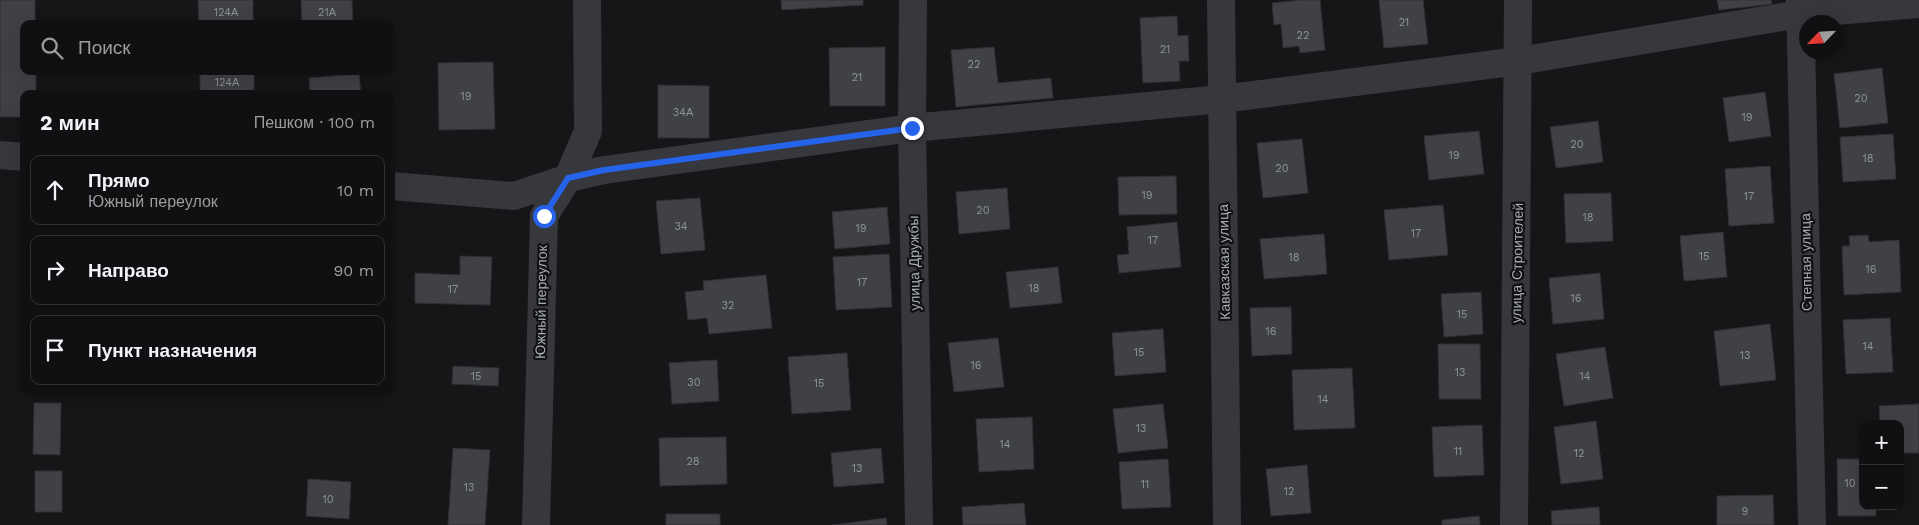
<!DOCTYPE html>
<html lang="ru">
<head>
<meta charset="utf-8">
<style>
	body { margin:0; font-family:"Work Sans",sans-serif; background:#19191b; color:#f1f3f6 }
	.controls { position:absolute; right:15px; bottom:15px; display:grid; overflow:hidden; border-radius:10px; box-shadow:0 5px 20px #0002 }
	.controls button { width:45px; height:45px; display:grid; place-items:center; padding:0; border:0; border-bottom:1px solid #303032; background:#101012; color:#f1f3f6; font:25px sans-serif }
	.compass { position:absolute; left:1799px; top:15px; width:45px; height:45px; border-radius:50%; background:#101012; box-shadow:0 5px 20px #0002; rotate:245deg }
	.stop { position:absolute; width:15px; height:15px; margin:-11px; border:4px solid #2563eb; border-radius:50%; background:#fff }
	.stop.end { background:#2563eb; border-color:#fff; box-shadow:0 1px 5px #0008 }
	.list { margin:0; padding:0; list-style:none }
	h2 { display:flex; justify-content:space-between; align-items:center; height:65px; margin:0; padding:0 20px; font-size:21px }
	h2 small { font-size:16px; font-weight:400; color:#9c9d9f }
	.list li { display:grid; grid-template-columns:32px 1fr auto; gap:15px; align-items:center; box-sizing:border-box; height:70px; margin:0 10px 10px; padding:0 10px; border:1px solid #303032; border-radius:10px }
	.list b { display:block; font-size:19px; white-space:nowrap }
	.list p { margin:0; font-size:16px; white-space:nowrap; color:#9c9d9f }
	.list em { font-size:16px; font-style:normal; color:#9c9d9f }
	.icon { flex:none; width:28px; height:28px; fill:none; stroke:currentColor; stroke-width:2; stroke-linecap:round; stroke-linejoin:round }
	.map { position:relative; flex:none; width:1919px; height:525px; overflow:hidden }
	.search { position:absolute; background:#101012; box-shadow:0 5px 20px #0002; left:20px; top:20px; width:375px; height:55px; display:flex; align-items:center; gap:12px; box-sizing:border-box; padding:0 18px; border-radius:10px; color:#9c9d9f; font-size:19px }
	.panel { position:absolute; background:#101012; box-shadow:0 5px 20px #0002; left:20px; top:90px; width:375px; height:305px; border-radius:10px }
	.map>svg:first-child { display:block }
</style>
</head>
<body>
<div class="map">
<svg width="1919" height="525" viewBox="0 0 1919 525">
	<rect width="100%" height="100%" fill="#161618"/>
	<path fill="#404145" stroke="#303034" d="M 0,0 L 35,0 L 35,24 L 24,24 L 24,71 L 36,71 L 36,94 L 24,94 L 24,117 L 0,117 Z
		M 198,0 L 253,0 L 253,24 L 199,24 Z
		M 301,0 L 352,0 L 353,24 L 302,24 Z
		M 781,0 L 863,0 L 863,5 L 782,10 Z
		M 1301,0 L 1320,0 L 1325,50 L 1300,53 L 1299,46 L 1283,48 L 1281,24 L 1274,25 L 1272,3 Z
		M 1379,0 L 1423,0 L 1428,44 L 1384,48 Z
		M 1717,0 L 1771,0 L 1772,4 L 1719,10 Z
		M 1177,16 L 1178,36 L 1188,35 L 1189,61 L 1179,61 L 1180,81 L 1143,83 L 1140,18 Z
		M 885,47 L 885,106 L 830,106 L 829,48 Z
		M 994,47 L 998,83 L 1051,78 L 1053,98 L 956,107 L 951,50 Z
		M 493,62 L 495,129 L 439,130 L 438,63 Z
		M 1882,68 L 1888,123 L 1840,128 L 1834,74 Z
		M 200,71 L 254,71 L 254,94 L 200,94 Z
		M 359,74 L 361,94 L 310,94 L 309,78 Z
		M 658,85 L 709,86 L 709,138 L 658,138 Z
		M 1765,92 L 1771,136 L 1729,142 L 1723,98 Z
		M 1598,121 L 1603,162 L 1556,168 L 1550,127 Z
		M 1479,131 L 1484,174 L 1429,180 L 1424,136 Z
		M 1893,134 L 1896,179 L 1843,182 L 1840,137 Z
		M 1302,139 L 1308,193 L 1263,198 L 1257,143 Z
		M 1770,166 L 1774,223 L 1729,226 L 1725,169 Z
		M 1176,176 L 1177,214 L 1119,215 L 1118,177 Z
		M 1007,188 L 1010,229 L 959,234 L 956,192 Z
		M 1611,193 L 1613,241 L 1566,243 L 1564,194 Z
		M 700,198 L 705,250 L 661,254 L 656,201 Z
		M 1443,205 L 1448,255 L 1389,260 L 1384,210 Z
		M 887,207 L 890,244 L 835,249 L 832,212 Z
		M 1177,222 L 1181,267 L 1119,273 L 1117,255 L 1129,254 L 1127,227 Z
		M 1723,232 L 1727,277 L 1684,281 L 1680,236 Z
		M 1324,234 L 1327,274 L 1264,279 L 1260,239 Z
		M 1868,235 L 1869,242 L 1899,240 L 1901,292 L 1844,295 L 1842,246 L 1850,246 L 1849,236 Z
		M 889,254 L 892,307 L 836,310 L 833,257 Z
		M 460,256 L 492,257 L 490,305 L 415,303 L 415,273 L 460,275 Z
		M 1058,267 L 1062,303 L 1010,308 L 1006,272 Z
		M 1600,273 L 1604,319 L 1553,324 L 1549,278 Z
		M 766,275 L 772,328 L 709,334 L 707,318 L 688,320 L 685,292 L 704,290 L 703,281 Z
		M 1481,292 L 1483,334 L 1444,337 L 1441,294 Z
		M 1291,307 L 1292,354 L 1252,356 L 1250,308 Z
		M 1890,318 L 1893,372 L 1846,374 L 1843,320 Z
		M 1770,324 L 1776,380 L 1720,386 L 1714,331 Z
		M 1163,329 L 1166,372 L 1115,376 L 1112,333 Z
		M 998,338 L 1004,387 L 954,392 L 948,343 Z
		M 1438,344 L 1480,344 L 1481,399 L 1439,399 Z
		M 1605,347 L 1613,398 L 1564,406 L 1556,354 Z
		M 847,353 L 851,410 L 792,414 L 788,357 Z
		M 717,360 L 719,401 L 672,404 L 669,363 Z
		M 453,366 L 499,368 L 498,386 L 452,384 Z
		M 1352,368 L 1355,428 L 1294,430 L 1292,370 Z
		M 34,403 L 61,403 L 60,455 L 33,454 Z
		M 1163,404 L 1168,448 L 1118,453 L 1113,409 Z
		M 1919,404 L 1919,453 L 1900,453 L 1900,424 L 1880,424 L 1879,406 Z
		M 1032,417 L 1034,469 L 979,472 L 976,419 Z
		M 1596,421 L 1603,479 L 1561,484 L 1554,427 Z
		M 1482,425 L 1484,475 L 1434,477 L 1432,427 Z
		M 726,437 L 727,484 L 660,486 L 659,438 Z
		M 453,448 L 490,450 L 485,525 L 448,525 Z
		M 881,448 L 884,483 L 834,487 L 831,453 Z
		M 1168,459 L 1171,507 L 1122,509 L 1119,462 Z
		M 1837,459 L 1863,459 L 1863,506 L 1876,506 L 1876,516 L 1838,516 Z
		M 1307,465 L 1311,513 L 1271,516 L 1266,469 Z
		M 35,471 L 62,471 L 62,512 L 35,512 Z
		M 308,479 L 351,482 L 349,519 L 306,516 Z
		M 1773,495 L 1774,525 L 1717,525 L 1717,496 Z
		M 1024,503 L 1026,525 L 963,525 L 962,507 Z
		M 1599,507 L 1600,525 L 1552,525 L 1551,511 Z
		M 666,514 L 720,514 L 720,525 L 666,525 Z
		M 1479,516 L 1480,525 L 1442,525 L 1442,520 Z
		M 886,518 L 887,525 L 832,525 Z"/>
	<g fill="none" stroke-linecap="round" stroke-linejoin="round">
		<path stroke="#37383d" stroke-width="28" d="M 913,0 L 912,128 L 919,525
			M 1221,0 L 1227,525
			M 1800,0 L 1812,525
			M 0,155 L 24,157
			M 391,186 L 514,196 L 568,178 L 604,170 L 912,128 L 1222,99 L 1519,61 L 1800,14 L 1919,4
			M 536,525 L 544,216 L 568,178 L 588,131 L 587,0
			M 1514,525 L 1518,0"/>
	</g>
	<g fill="none" stroke-linecap="round" stroke-linejoin="round">
		<path stroke="#2563eb" stroke-width="6" d="M 544,216 L 568,178 L 604,170 L 912,128"/>
	</g>
	<g text-anchor="middle" dominant-baseline="central" stroke-width="4.5" stroke-linejoin="round" paint-order="stroke">
		<g font-size="11" fill="#8e929b">
			<text x="226" y="12">124А</text>
			<text x="327" y="12">21А</text>
			<text x="1404" y="22">21</text>
			<text x="1303" y="35">22</text>
			<text x="1165" y="49">21</text>
			<text x="974" y="64">22</text>
			<text x="857" y="77">21</text>
			<text x="227" y="82">124А</text>
			<text x="466" y="96">19</text>
			<text x="1861" y="98">20</text>
			<text x="683" y="112">34А</text>
			<text x="1747" y="117">19</text>
			<text x="1577" y="144">20</text>
			<text x="1454" y="155">19</text>
			<text x="1868" y="158">18</text>
			<text x="1282" y="168">20</text>
			<text x="1147" y="195">19</text>
			<text x="1749" y="196">17</text>
			<text x="983" y="210">20</text>
			<text x="1588" y="217">18</text>
			<text x="681" y="226">34</text>
			<text x="861" y="228">19</text>
			<text x="1416" y="233">17</text>
			<text x="1153" y="240">17</text>
			<text x="1704" y="256">15</text>
			<text x="1294" y="257">18</text>
			<text x="1871" y="269">16</text>
			<text x="862" y="282">17</text>
			<text x="1034" y="288">18</text>
			<text x="453" y="289">17</text>
			<text x="1576" y="298">16</text>
			<text x="728" y="305">32</text>
			<text x="1462" y="314">15</text>
			<text x="1271" y="331">16</text>
			<text x="1868" y="346">14</text>
			<text x="1139" y="352">15</text>
			<text x="1745" y="355">13</text>
			<text x="976" y="365">16</text>
			<text x="1460" y="372">13</text>
			<text x="476" y="376">15</text>
			<text x="1585" y="376">14</text>
			<text x="694" y="382">30</text>
			<text x="819" y="383">15</text>
			<text x="1323" y="399">14</text>
			<text x="1141" y="428">13</text>
			<text x="1005" y="444">14</text>
			<text x="1458" y="451">11</text>
			<text x="1579" y="453">12</text>
			<text x="693" y="461">28</text>
			<text x="857" y="468">13</text>
			<text x="1850" y="483">10</text>
			<text x="1145" y="484">11</text>
			<text x="469" y="487">13</text>
			<text x="1289" y="491">12</text>
			<text x="328" y="499">10</text>
			<text x="1745" y="511">9</text>
		</g>
		<g font-size="14" fill="#a8adb8" stroke="#111113">
			<text transform="translate(1224 262) rotate(-91)">Кавказская улица</text>
			<text transform="translate(1806 262) rotate(-91)">Степная улица</text>
			<text transform="translate(914 263) rotate(-91)">улица Дружбы</text>
			<text transform="translate(1517 263) rotate(-89)">улица Строителей</text>
			<text transform="translate(541 302) rotate(-89)">Южный переулок</text>
		</g>
	</g>
</svg>
<div class="controls">
<button>+</button>
<button>−</button>
</div>
<svg class="compass" viewBox="-18 -18 36 36"><path d="M0-13l5 13h-10z" fill="#e53935"/><path d="M0 13l5-13h-10z" fill="#9c9d9f"/></svg>
<div class="stop" style="left:544px;top:216px"></div>
<div class="stop end" style="left:912px;top:128px"></div>
<div class="search"><svg class="icon" aria-label="search" viewBox="0 0 24 24"><circle cx="10" cy="10" r="6"/><path d="M15 15l6 6"/></svg>Поиск</div>
<section class="panel">
<h2>2 мин<small>Пешком · 100 m</small></h2>
<ul class="list">
<li><svg class="icon" aria-label="ahead" viewBox="0 0 24 24"><path d="M12 20V5M6 11l6-6 6 6"/></svg><div><b>Прямо</b><p>Южный переулок</p></div><em>10 m</em></li>
<li><svg class="icon" aria-label="right" viewBox="0 0 24 24"><path d="M7 20v-9h11M14 6l5 5-5 5"/></svg><div><b>Направо</b></div><em>90 m</em></li>
<li><svg class="icon" aria-label="arrive" viewBox="0 0 24 24"><path d="M6 21V4h12l-3 4 3 4H6"/></svg><div><b>Пункт назначения</b></div></li>
</ul>
</section>
</div>
</body>
</html>
